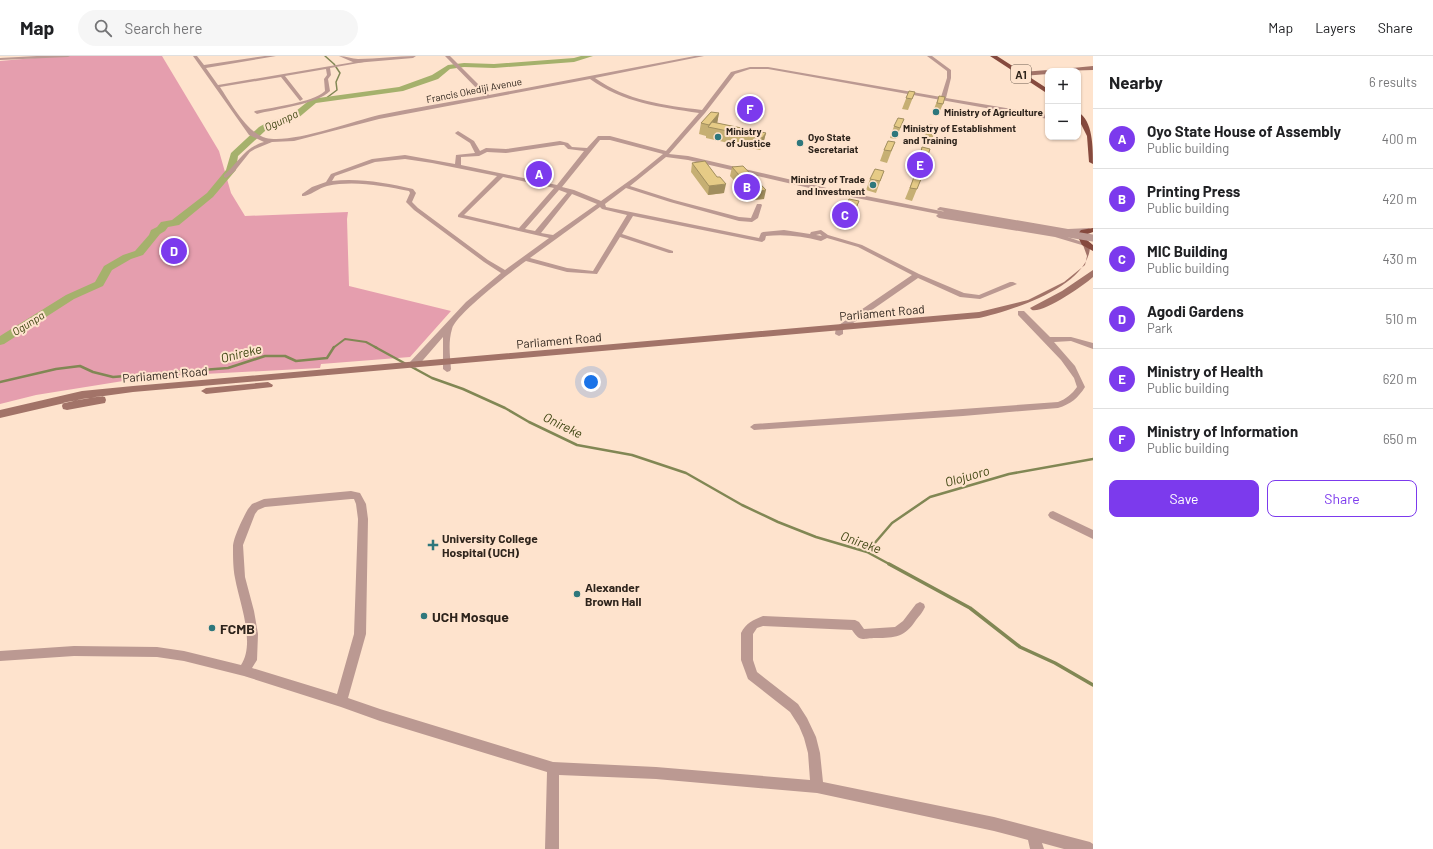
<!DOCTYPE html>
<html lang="en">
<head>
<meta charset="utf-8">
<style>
	body { margin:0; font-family:Barlow,sans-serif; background:#f6f6f6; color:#202124 }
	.controls { position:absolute; right:12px; top:12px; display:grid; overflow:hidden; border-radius:8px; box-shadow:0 1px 3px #0004 }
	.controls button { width:36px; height:36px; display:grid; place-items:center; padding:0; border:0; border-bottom:1px solid #e0e0e0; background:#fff; color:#202124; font:20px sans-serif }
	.you { position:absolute; left:591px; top:326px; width:14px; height:14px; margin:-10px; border:3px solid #fff; border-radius:50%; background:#1a73e8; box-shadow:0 0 0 6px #1a73e833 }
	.badge { display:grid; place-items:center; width:26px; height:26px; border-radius:50%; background:#7c3aed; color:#fff; font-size:13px; font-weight:700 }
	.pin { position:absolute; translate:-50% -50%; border:2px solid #fff; box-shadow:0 1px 4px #0006 }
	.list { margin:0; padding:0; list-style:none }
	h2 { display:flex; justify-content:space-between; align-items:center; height:52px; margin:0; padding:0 16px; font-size:17px }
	h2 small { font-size:13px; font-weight:400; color:#757577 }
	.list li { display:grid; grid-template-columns:26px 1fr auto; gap:12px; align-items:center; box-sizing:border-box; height:60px; padding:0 16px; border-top:1px solid #e0e0e0 }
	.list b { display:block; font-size:15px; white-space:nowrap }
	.list p { margin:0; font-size:13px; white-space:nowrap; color:#757577 }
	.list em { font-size:13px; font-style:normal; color:#757577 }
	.actions { display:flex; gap:8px; padding:12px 16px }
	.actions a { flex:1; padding:9px 0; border:1px solid #7c3aed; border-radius:8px; text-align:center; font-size:14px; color:#7c3aed }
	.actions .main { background:#7c3aed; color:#fff }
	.icon { flex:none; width:22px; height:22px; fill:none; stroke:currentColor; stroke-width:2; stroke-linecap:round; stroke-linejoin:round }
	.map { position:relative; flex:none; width:1093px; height:793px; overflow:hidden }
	header { display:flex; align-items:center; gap:24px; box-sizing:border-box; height:56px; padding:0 20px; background:#fff; border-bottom:1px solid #e0e0e0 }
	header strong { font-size:19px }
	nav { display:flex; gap:22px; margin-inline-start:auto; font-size:14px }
	.search { width:280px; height:36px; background:#f6f6f6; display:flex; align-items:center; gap:10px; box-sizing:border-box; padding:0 14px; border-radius:22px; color:#757577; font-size:15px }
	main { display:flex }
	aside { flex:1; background:#fff }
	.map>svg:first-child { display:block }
</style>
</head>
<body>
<header>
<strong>Map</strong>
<div class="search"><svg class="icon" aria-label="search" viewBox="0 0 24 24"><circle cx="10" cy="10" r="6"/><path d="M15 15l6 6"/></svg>Search here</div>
<nav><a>Map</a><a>Layers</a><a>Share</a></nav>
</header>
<main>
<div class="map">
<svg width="1093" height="793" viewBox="0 0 1093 793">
	<rect width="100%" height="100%" fill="#fee3cd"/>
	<path fill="#e59eae" d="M 57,0 L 162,0 L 219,95 L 231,137 L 245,160 L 348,156 L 347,163 L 349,230 L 451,255 L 410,301 L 321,308 L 320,312 L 148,321 L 36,339 L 0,348 L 0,5 Z"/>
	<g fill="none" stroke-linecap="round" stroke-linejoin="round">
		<path stroke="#818754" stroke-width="1.5" d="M 325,0 L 334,8 L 340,17 L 336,26 L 337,34 L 325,43"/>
		<path stroke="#818754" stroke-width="2" d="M 333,292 L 345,283 L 366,286 L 377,292"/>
		<path stroke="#818754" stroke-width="2.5" d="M 375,291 L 406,308
			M 410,310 L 432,322 L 463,333 L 505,352 L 529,366 L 577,389 L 632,399 L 686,417 L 742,449 L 778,466 L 816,481 L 867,496 L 891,509
			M 0,326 L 56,313 L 80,310 L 93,316 L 113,321 L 228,312 L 265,300 L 285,300 L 296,305 L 327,302 L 334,291
			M 867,496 L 892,467 L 930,441 L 1009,418 L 1093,403"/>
		<path stroke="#818754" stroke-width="3.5" d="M 889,508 L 970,552 L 1020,591 L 1055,607 L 1093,629"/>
		<path fill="#a5b16c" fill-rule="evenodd" d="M 581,0 L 593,0 L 574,6 L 494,12 L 464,11 L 450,13 L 438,23 L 403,35 L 316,47 L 297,63 L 274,70 L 265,75 L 238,100 L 236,114 L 213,141 L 179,169 L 168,171 L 165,175 L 160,178 L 143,199 L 131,203 L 112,214 L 103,230 L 74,243 L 4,288 L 0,289 L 0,280 L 66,239 L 95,226 L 104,210 L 123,199 L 135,195 L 149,179 L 151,174 L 157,171 L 161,166 L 172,164 L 207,137 L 226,114 L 231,97 L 259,71 L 268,66 L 291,59 L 311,43 L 399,31 L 432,19 L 448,9 L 464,7 L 494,8 L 574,2 Z"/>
		<path fill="#bb9992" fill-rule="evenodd" d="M 37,0 L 70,0 L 68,1 L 0,4 L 0,2 Z
			M 193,0 L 197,0 L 204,9 L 265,0 L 276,0 L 206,12 L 218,29 L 366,4 L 364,6 L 330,12 L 331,19 L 328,23 L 330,35 C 318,48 275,53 257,58 L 254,56 L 255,55 C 273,51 312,47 325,35 L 324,23 L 327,19 L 326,13 L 285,20 L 303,43 L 300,45 L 281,21 L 220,31 C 230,46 248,78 266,82 C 291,88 351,66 379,59 C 413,52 449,46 484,40 L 445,0 L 450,0 L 489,39 L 695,0 L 704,0 L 595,22 C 627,45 664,49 702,54 L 731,16 L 750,11 L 768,11 L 941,41 L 947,22 L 947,15 L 927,0 L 932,0 L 951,14 L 951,22 L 946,42 L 1048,59 L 1048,63 L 768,13 L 750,13 L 735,18 L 705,57 L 669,98 L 688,100 L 831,133 L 946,156 L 949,158 L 948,159 L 1056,177 L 1088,188 L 1085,190 L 1055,181 L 939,162 L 936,160 L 938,158 L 831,137 L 688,104 L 666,101 L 630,130 L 674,144 L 739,161 L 751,162 L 757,148 L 761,148 L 762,149 L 758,162 L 752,166 L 739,165 L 670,146 L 626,132 L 605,148 L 606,151 L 759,182 L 761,177 L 763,176 L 784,174 L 810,178 L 811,176 L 821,174 L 828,179 L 862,189 L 919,218 L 964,237 L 979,239 L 1010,226 L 1013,226 L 1017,228 L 980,243 L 960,241 L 918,222 L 843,274 L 843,278 L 839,280 L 835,278 L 836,271 L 912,219 L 858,191 L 827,182 L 821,185 C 802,180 785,178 766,180 L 765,184 L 762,186 L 633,160 L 622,178 L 673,195 L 673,197 L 669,197 L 620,181 L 597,218 L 567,216 L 526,205 C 512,215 455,259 452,273 C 448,286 450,300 451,313 L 450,315 L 447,316 L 443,313 L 443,281 L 417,311 L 414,312 L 409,308 L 410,306 L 466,246 L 501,217 L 484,206 L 414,154 L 406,146 L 410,137 L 409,135 C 383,130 354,124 327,130 C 319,132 308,141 302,140 L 302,138 L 312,131 L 326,126 L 331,118 L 372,103 L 405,99 L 455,108 L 456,99 L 475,97 L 470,87 L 456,78 L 455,77 L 458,75 L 474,85 L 480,95 L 486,92 L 506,93 L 560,85 L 568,87 L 572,91 L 587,92 L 598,80 L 610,80 L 666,95 L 699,57 C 660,51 623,47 590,23 L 379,63 L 294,85 L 272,86 L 255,93 L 250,96 L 234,116 L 226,122 L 224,121 L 224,119 C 238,107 245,91 264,86 L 249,79 ZM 600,84 L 610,84 L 663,98 L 636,120 L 601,145 L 574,134 L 562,131 ZM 560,89 L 564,89 L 568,93 L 584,95 L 557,129 L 461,109 L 461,101 L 479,100 L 487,96 L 506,97 ZM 405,103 L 432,107 L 497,120 L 458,159 L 458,161 L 549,182 L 505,214 L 488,204 L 418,152 L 412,146 L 416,137 L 413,133 C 387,127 359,122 332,125 L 335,120 L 375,106 ZM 503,121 L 554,132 L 519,172 L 464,159 ZM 559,134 L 567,137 L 535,175 L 525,173 ZM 572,138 L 597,148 L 553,179 L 541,177 ZM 600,151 L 602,153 L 627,159 L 593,215 L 567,212 L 530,202 ZM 820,178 L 822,180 L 816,179 Z
			M 940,151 L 1068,173 L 1089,172 L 1092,174 L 1089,176 L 1068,177 L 938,154 L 937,153 Z
			M 1018,255 L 1024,255 L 1050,281 L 1071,281 L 1093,287 L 1093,293 L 1071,285 L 1054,286 L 1075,310 L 1085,331 C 1078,342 1071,348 1058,352 L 963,360 L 754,374 L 750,371 L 754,368 L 1058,346 C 1066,343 1072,338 1077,331 L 1074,322 L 1061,304 L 1018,259 Z
			M 351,435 L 360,437 L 366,448 L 368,463 L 366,578 L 348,642 L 380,653 L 553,706 L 656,711 L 810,724 L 808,697 L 804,682 L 799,670 L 790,656 L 748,623 L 741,604 L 741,577 C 746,567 753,564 763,560 L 855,564 L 859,566 L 864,573 L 895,571 L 903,565 L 916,548 L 920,546 L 924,548 L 925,551 C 923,556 919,560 916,564 C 905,581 895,582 876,582 C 861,582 861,587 852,574 L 763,570 L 757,572 L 753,578 L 753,604 L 757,616 L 798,648 L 807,662 L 816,681 L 820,697 L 823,726 L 994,761 L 1090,786 L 1093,788 L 1093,793 L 1064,793 L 1042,787 L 1044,793 L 1030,793 L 1028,784 L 994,775 L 817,737 L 656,723 L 559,719 L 559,793 L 545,793 L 547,716 L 380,665 L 341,651 L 244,620 L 184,605 L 157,601 L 74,600 L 0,605 L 0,595 L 74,590 L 157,591 L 184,595 L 241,609 C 256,587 239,545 235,522 C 233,512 233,500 233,491 C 233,482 243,462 248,453 L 252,448 L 264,443 ZM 351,443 L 354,443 L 356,448 L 358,463 L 354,578 L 337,638 L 252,612 L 257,604 L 258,578 L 254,555 L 245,521 L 243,489 L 255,458 L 258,454 L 265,451 Z
			M 1053,455 L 1093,474 L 1093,483 L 1050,462 L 1048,459 L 1050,456 Z"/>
		<path fill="#bb9992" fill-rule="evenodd" d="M 339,0 C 346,0 352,3 358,3 C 377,3 396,0 416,0 L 413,2 L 355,7 Z"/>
		<path fill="#a27368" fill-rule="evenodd" d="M 1093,10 L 1093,14 L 1059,15 L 1062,13 Z
			M 1048,14 L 1050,15 L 1048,15 L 1048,18 L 1022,20 L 1019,18 L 1022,16 Z
			M 1084,187 L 1090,187 C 1093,231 1006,256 979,262 L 133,336 L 82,343 L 0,362 L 0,354 L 82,335 L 133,330 L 979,256 L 1028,244 L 1064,226 L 1085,209 L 1087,200 L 1083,189 Z
			M 1093,214 L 1093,221 C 1083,230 1044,257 1032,254 L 1030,252 L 1062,235 Z
			M 268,326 L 273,329 L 272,331 L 206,338 L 201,335 L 206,332 Z
			M 101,340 L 105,341 L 106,344 L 105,347 L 67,354 L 63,353 L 62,350 L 63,347 L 67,346 Z"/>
		<path fill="#864a3e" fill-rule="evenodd" d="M 990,0 L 997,0 L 1048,33 L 1048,38 Z
			M 1078,56 C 1093,64 1093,92 1093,108 L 1089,106 L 1087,80 L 1078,62 Z
			M 1093,172 L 1093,176 L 1085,179 L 1087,184 L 1093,189 L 1093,195 L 1082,189 L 1077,179 L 1081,174 Z"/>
		<path stroke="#bb9992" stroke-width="7" d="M 946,158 L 1093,182"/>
	</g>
	<path fill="#c6af73" d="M 909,35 L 915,36 L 908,54 L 902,53 Z
		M 939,40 L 943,48 L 938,59 L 932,58 Z
		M 719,57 L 717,67 L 766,77 L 763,88 L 760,94 L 706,82 L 706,80 L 699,78 L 701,67 Z
		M 904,63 L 896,83 L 890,82 L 894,70 Z
		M 929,69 L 934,78 L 930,89 L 922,88 Z
		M 895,86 L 887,107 L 880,105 L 884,94 Z
		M 922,91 L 927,102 L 922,114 L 915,112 L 917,103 Z
		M 692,107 L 724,137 L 708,139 L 691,116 Z
		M 732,111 L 764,143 L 752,144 L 730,120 Z
		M 884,115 L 876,137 L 866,134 L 870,123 Z
		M 914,121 L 921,123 L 912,145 L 905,143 Z
		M 859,145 L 853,161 L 849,160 L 847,166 L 834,163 L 837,154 L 847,148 Z"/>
	<path fill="#a18e5e" d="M 719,57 L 717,68 L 709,69 Z
		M 766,77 L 763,88 L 760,94 L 762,82 Z
		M 726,128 L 724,137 L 708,139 L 709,130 Z
		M 766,134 L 764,143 L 752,144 L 754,136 Z"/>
	<path fill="#e6cb86" stroke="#a18e5e" d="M 909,35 L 915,36 L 912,43 L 906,42 Z
		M 939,40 L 945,41 L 943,48 L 937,47 Z
		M 711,56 L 719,57 L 709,69 L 701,67 Z
		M 898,62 L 904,63 L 900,72 L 894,70 Z
		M 712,66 L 766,77 L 762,82 L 708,71 Z
		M 929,69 L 937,70 L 934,78 L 927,77 Z
		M 888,85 L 895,86 L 891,95 L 884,94 Z
		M 922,91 L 930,93 L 927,102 L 920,101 Z
		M 705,105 L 717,121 L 720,121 L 726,128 L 709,130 L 692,107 Z
		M 743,110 L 766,134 L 754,136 L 732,111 Z
		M 875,113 L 884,115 L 880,125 L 870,123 Z
		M 914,121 L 921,123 L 917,133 L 910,132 Z
		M 849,143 L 859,145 L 856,152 L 852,151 L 851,157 L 837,154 L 840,146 L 847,148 Z"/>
	<g fill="#2e777c" stroke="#fee3cd" stroke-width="1.5">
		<circle cx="936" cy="56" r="4"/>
		<circle cx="895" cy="78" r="4"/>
		<circle cx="718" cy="81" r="4"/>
		<circle cx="800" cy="87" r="4"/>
		<circle cx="873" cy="129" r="4"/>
		<path d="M431 483h4v4h4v4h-4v4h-4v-4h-4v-4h4z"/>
		<circle cx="577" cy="538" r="4"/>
		<circle cx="424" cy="560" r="4"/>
		<circle cx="212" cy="572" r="4"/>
	</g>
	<g text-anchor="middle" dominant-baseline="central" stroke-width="4" stroke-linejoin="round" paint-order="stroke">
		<g font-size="10" fill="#2e241c" stroke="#fee3cd">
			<text transform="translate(474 34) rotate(-11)">Francis Okediji Avenue</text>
		</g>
		<g font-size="10" font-weight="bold" fill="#2e241c" stroke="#fee3cd" text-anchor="start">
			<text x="944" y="56">Ministry of Agriculture</text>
			<text x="903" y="72">Ministry of Establishment<tspan x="903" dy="12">and Training</tspan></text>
			<text x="726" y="75">Ministry<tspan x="726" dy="12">of Justice</tspan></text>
			<text x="808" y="81">Oyo State<tspan x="808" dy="12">Secretariat</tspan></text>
			<text x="865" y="123" text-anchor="end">Ministry of Trade<tspan x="865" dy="12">and Investment</tspan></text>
		</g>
		<rect fill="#fee3cd" stroke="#6c5d51" stroke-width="1" x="1011" y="9" width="20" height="18" rx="3"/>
		<g font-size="11" font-weight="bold" fill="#2e241c">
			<text x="1021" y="18">A1</text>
		</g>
		<g font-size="11" font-style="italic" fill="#3e4511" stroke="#fee3cd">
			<text transform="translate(281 64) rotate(-25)">Ogunpa</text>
			<text transform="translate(28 267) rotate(-32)">Ogunpa</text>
		</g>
		<g font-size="12" fill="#2e241c" stroke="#fee3cd">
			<text transform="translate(882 256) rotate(-5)">Parliament Road</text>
			<text transform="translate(559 284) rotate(-5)">Parliament Road</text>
			<text transform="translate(165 318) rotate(-5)">Parliament Road</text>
		</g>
		<g font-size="12" font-weight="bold" fill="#2e241c" stroke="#fee3cd" text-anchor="start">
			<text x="442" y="482">University College<tspan x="442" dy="14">Hospital (UCH)</tspan></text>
			<text x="585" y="531">Alexander<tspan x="585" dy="14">Brown Hall</tspan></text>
		</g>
		<g font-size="13" font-style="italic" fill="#3e4511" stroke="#fee3cd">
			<text transform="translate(241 297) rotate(-14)">Onireke</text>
			<text transform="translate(563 369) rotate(26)">Onireke</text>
			<text transform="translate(967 420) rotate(-16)">Olojuoro</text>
			<text transform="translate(861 486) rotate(20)">Onireke</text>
		</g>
		<g font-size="14" font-weight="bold" fill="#2e241c" stroke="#fee3cd" text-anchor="start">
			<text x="432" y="560">UCH Mosque</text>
			<text x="220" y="572">FCMB</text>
		</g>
	</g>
</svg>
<div class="controls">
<button>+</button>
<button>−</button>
</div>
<div class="you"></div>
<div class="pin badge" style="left:539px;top:118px">A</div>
<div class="pin badge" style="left:747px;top:131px">B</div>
<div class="pin badge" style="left:845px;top:159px">C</div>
<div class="pin badge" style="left:174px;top:195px">D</div>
<div class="pin badge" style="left:920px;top:109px">E</div>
<div class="pin badge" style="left:750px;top:53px">F</div>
</div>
<aside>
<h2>Nearby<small>6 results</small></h2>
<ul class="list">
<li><span class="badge">A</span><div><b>Oyo State House of Assembly</b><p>Public building</p></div><em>400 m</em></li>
<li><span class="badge">B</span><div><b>Printing Press</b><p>Public building</p></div><em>420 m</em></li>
<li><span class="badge">C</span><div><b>MIC Building</b><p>Public building</p></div><em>430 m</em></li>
<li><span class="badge">D</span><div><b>Agodi Gardens</b><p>Park</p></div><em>510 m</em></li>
<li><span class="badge">E</span><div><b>Ministry of Health</b><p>Public building</p></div><em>620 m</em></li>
<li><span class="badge">F</span><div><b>Ministry of Information</b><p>Public building</p></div><em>650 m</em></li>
</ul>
<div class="actions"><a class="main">Save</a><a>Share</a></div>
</aside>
</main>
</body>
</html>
